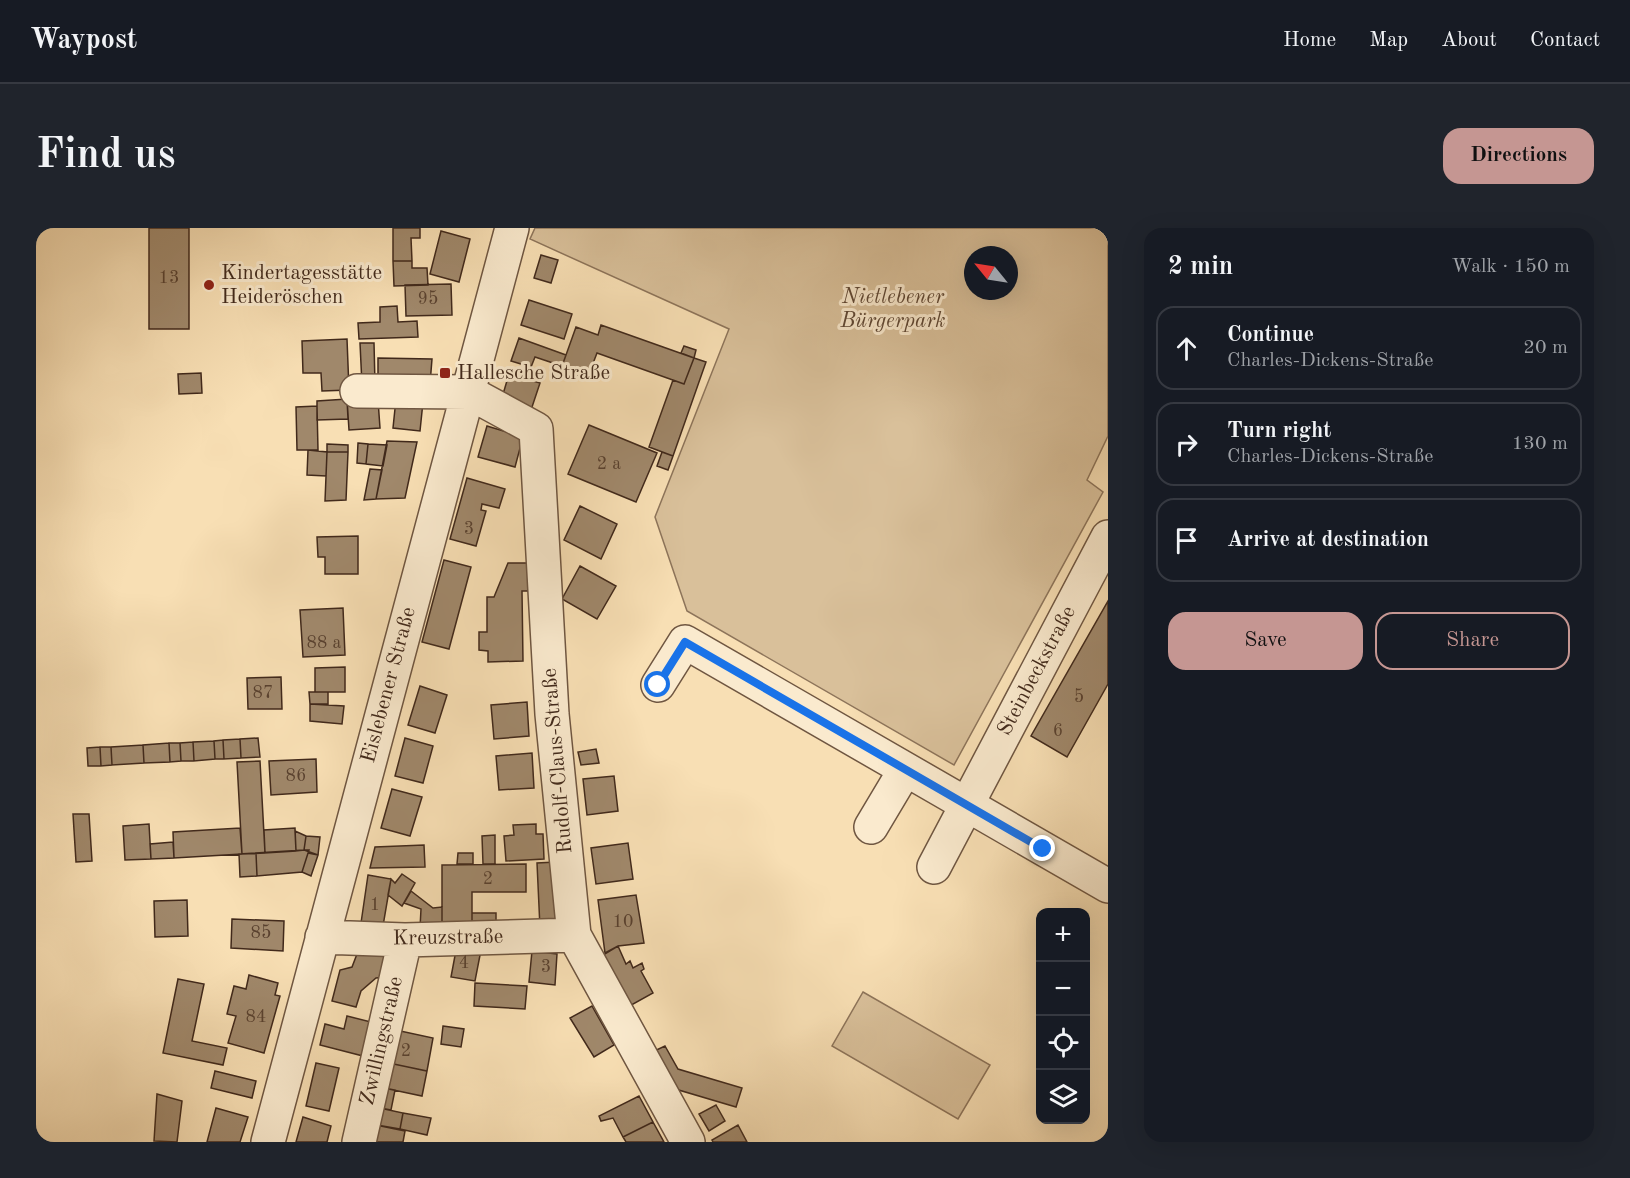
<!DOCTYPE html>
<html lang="en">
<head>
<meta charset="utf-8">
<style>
	body { margin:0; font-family:"Old Standard TT",serif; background:#20242c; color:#f1f3f6 }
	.controls { position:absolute; right:18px; bottom:18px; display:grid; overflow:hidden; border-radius:12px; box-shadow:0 6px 24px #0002 }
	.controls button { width:54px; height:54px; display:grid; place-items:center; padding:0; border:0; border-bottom:2px solid #363941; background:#171b24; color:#f1f3f6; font:30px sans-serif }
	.compass { position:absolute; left:928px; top:18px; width:54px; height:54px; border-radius:50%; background:#171b24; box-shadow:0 6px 24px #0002; rotate:300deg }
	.stop { position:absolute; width:18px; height:18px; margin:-14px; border:4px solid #1a73e8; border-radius:50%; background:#fff }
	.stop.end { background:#1a73e8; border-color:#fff; box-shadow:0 2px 6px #0008 }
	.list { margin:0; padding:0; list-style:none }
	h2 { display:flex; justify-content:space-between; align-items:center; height:78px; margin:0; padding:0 24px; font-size:26px }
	h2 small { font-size:20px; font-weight:400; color:#9ea1a6 }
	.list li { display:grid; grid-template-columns:39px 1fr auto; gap:18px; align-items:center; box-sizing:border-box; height:84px; margin:0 12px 12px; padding:0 12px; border:2px solid #363941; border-radius:18px }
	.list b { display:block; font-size:22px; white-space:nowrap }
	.list p { margin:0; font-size:20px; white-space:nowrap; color:#9ea1a6 }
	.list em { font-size:20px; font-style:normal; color:#9ea1a6 }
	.actions { display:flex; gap:12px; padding:18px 24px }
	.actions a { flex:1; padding:14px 0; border:2px solid #c59692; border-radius:18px; text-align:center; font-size:21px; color:#c59692 }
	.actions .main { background:#c59692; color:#111 }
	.icon { flex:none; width:33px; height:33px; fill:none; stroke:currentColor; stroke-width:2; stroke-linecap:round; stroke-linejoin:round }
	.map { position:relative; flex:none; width:1072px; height:914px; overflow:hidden; border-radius:18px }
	header { display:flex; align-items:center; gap:36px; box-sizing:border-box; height:84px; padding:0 30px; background:#171b24; border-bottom:2px solid #363941 }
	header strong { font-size:28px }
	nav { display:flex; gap:33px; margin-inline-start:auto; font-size:21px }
	.intro { display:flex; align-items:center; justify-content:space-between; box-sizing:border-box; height:144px; padding:0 36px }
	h1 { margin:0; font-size:42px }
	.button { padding:15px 27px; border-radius:18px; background:#c59692; color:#111; font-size:21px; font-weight:700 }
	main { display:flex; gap:36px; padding:0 36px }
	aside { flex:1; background:#171b24; border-radius:18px; box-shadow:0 6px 24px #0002 }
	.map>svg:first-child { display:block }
</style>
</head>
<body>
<header>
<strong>Waypost</strong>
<nav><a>Home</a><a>Map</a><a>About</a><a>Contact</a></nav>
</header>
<div class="intro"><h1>Find us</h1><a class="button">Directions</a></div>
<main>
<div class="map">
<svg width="1072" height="914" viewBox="0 0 1072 914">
	<rect width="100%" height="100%" fill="#f8dfb4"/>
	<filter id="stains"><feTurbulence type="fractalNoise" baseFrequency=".00333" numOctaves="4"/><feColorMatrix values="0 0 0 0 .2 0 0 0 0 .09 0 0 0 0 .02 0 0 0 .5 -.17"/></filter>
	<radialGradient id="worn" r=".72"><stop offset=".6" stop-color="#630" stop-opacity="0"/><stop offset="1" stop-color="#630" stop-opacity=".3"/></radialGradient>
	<path fill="#d9c09a" stroke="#8d745a" stroke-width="1.5" fill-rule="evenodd" d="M 499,0 L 1072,0 L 1072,208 L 1051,252 L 1067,264 L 918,537 L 651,383 L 619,289 L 693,101 L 494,11 ZM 937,27 L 973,27 L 973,63 L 937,63 Z
		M 827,764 L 954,837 L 922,891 L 796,818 Z"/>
	<path fill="#a0886b" stroke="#41291b" stroke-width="1.5" d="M 113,0 L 153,0 L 153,101 L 113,101 Z
		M 357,0 L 384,0 L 384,10 L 375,10 L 376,33 L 357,33 Z
		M 405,3 L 434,11 L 423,54 L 394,46 Z
		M 505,27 L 522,32 L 515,55 L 498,50 Z
		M 357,33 L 376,33 L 376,40 L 391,40 L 392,57 L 358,58 Z
		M 415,56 L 416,87 L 370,88 L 369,57 Z
		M 493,72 L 536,86 L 528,111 L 485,97 Z
		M 361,78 L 362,94 L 381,93 L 382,109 L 323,111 L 322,95 L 344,94 L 344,79 Z
		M 565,97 L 658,130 L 648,156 L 561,125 L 551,151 L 525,141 L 540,99 L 562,107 Z
		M 483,110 L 530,127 L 526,138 L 499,129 L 495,139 L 475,133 Z
		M 311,111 L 313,162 L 286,163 L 285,145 L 267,145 L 266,113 Z
		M 324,115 L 338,115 L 339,156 L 326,157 Z
		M 648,118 L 660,122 L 658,130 L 645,125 Z
		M 342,130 L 396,131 L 394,156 L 342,156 Z
		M 658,130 L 670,134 L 637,228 L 613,219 L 637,152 L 648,156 Z
		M 165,145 L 166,165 L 143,166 L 142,146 Z
		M 473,146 L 504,155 L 495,182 L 465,173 Z
		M 311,171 L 312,191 L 281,192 L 281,173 Z
		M 311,171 L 342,172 L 344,200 L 313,202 Z
		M 360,171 L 387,174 L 384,203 L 357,200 Z
		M 281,178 L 282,222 L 261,222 L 260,179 Z
		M 553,197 L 621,225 L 600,274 L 532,246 Z
		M 451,198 L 487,209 L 479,239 L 442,229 Z
		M 351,213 L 381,214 L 369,270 L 340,271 Z
		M 322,215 L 332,216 L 330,236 L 321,235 Z
		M 291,216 L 312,217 L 312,224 L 291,224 Z
		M 332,216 L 351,217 L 347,238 L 330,236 Z
		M 272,222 L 291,224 L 290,248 L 271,247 Z
		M 291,224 L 312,224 L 310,272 L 289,273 Z
		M 626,224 L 637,228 L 632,242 L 621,238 Z
		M 334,241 L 346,242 L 340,271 L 328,272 Z
		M 431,250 L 469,261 L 463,280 L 446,276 L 445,282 L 450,283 L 440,318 L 414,311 Z
		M 544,278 L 581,296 L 565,331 L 528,312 Z
		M 322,308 L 322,346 L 289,346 L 289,329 L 282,329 L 281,309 Z
		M 408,332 L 435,339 L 413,421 L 386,414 Z
		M 472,335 L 492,335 L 492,363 L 486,363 L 487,433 L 452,434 L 452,423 L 443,422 L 443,404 L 451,404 L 451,369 L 458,369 Z
		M 544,338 L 580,358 L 561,391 L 526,371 Z
		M 1072,373 L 1072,456 L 1031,529 L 995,508 Z
		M 307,380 L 309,427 L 267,429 L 264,382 Z
		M 309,439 L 309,464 L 279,464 L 279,440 Z
		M 245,449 L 246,481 L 212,481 L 211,450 Z
		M 384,458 L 411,467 L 399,505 L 372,497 Z
		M 273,464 L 292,464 L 292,476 L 274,476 Z
		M 491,474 L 493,508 L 458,511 L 455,477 Z
		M 274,476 L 308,478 L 306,496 L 274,493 Z
		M 222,510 L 224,529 L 205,530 L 204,511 Z
		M 369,510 L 397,518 L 387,555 L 359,548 Z
		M 204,511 L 205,530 L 188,531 L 187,512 Z
		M 187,512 L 188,531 L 179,531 L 178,513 Z
		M 178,513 L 179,531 L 158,533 L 157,514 Z
		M 157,514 L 158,533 L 145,533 L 144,515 Z
		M 133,515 L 144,515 L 145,533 L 134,534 Z
		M 133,515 L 134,534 L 108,535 L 107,517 Z
		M 107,517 L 108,535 L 76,537 L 75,519 Z
		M 64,519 L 75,519 L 76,537 L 65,538 Z
		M 64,519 L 65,538 L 52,538 L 51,520 Z
		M 560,521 L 563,535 L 545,537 L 542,524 Z
		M 496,525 L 498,560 L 463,562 L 460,528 Z
		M 280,531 L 281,564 L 235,567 L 233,533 Z
		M 224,533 L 229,625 L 206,626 L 201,534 Z
		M 578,548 L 582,583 L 551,587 L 547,551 Z
		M 356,561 L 386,569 L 374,608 L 345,600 Z
		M 37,586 L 53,586 L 56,633 L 40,634 Z
		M 113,596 L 115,631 L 89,632 L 87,598 Z
		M 500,596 L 500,606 L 507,606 L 508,631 L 470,633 L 468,608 L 478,607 L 477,597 Z
		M 204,600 L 206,626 L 138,630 L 137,604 Z
		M 259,600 L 260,623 L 229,625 L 228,602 Z
		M 259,603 L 270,608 L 268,622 L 260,623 Z
		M 459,607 L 459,636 L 447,636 L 446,608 Z
		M 270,608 L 284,609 L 282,627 L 268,622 Z
		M 137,614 L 138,630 L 115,631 L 114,616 Z
		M 592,615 L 597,651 L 560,656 L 555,620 Z
		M 388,617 L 389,639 L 334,640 L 339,619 Z
		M 268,622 L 273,622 L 266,644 L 221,648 L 220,625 Z
		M 220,625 L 221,648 L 204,649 L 203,626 Z
		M 272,625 L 282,627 L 275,648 L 266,644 Z
		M 422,625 L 437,625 L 437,636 L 421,636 Z
		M 520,634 L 523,699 L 504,700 L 501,635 Z
		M 490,636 L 490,664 L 436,664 L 436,695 L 406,695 L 406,637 Z
		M 366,646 L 379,655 L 366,678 L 352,667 L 355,651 L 359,655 Z
		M 332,647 L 355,651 L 347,698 L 325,695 Z
		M 375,663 L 397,680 L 406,679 L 406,700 L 384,700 L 385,681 L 368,675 Z
		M 600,667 L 608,715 L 582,718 L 569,725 L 562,672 Z
		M 151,672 L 152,708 L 119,709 L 118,673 Z
		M 436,685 L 460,685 L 460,700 L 436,695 Z
		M 196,691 L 248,693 L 247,723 L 195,720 Z
		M 421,717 L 445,722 L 439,753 L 415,749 Z
		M 582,718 L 590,736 L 594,733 L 597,740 L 606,735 L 608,741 L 605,743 L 617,765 L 590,780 L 562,730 Z
		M 496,723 L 521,726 L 519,757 L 493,754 Z
		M 352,724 L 354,749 L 340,750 L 325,763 L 320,779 L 296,773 L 304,742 L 316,739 L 321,726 Z
		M 213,747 L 242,755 L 239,767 L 244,768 L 228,825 L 192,815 L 200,788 L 191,786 L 198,758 L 210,761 Z
		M 142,751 L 168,756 L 156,813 L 191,820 L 187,837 L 127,825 Z
		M 439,755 L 491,758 L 489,781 L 438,778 Z
		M 556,778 L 578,817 L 558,829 L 534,790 Z
		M 311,788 L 335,794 L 327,828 L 284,817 L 289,796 L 308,801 Z
		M 407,798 L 428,801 L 425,819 L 405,816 Z
		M 355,801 L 397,810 L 391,843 L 348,834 Z
		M 629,818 L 642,841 L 706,860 L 700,879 L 636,860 L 616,824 Z
		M 348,834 L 391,843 L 386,868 L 343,859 Z
		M 280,835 L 303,840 L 293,883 L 270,878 Z
		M 179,843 L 220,853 L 216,870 L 175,860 Z
		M 343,859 L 359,862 L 355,882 L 339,879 Z
		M 121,866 L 146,873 L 141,914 L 118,913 Z
		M 603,868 L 617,894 L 587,909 L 577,890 L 565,893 L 563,888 Z
		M 680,877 L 689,893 L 673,903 L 663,886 Z
		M 339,879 L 367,885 L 364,901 L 335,896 Z
		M 180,880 L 212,889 L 204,914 L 171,914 Z
		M 367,885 L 395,890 L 391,907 L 364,901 Z
		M 267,889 L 295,898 L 291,914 L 260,914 Z
		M 617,894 L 628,914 L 590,914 L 587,909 Z
		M 335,896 L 369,903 L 367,914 L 331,914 Z
		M 702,897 L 711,914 L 677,914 L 676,912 Z"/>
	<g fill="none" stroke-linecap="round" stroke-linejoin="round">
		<defs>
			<path id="minor" d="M 321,163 L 432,164 L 500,201 L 516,486 L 538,707 L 652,914
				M 622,457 L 649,414 L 1072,658
				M 835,599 L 869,542
				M 898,639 L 1072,309
				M 286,709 L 369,712 L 538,707
				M 232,914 L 476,0
				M 323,914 L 369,712"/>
		</defs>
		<use href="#minor" stroke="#6f5641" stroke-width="36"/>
		<use href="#minor" stroke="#faeace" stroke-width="33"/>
	</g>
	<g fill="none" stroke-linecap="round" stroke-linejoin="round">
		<path stroke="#1a73e8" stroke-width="8" d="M 622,457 L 649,414 L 1007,621"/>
	</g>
	<g fill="#8f2418" stroke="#faeace" stroke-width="2">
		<circle cx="173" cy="57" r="6"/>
		<rect x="403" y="139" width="12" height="12" rx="3"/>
	</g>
	<g text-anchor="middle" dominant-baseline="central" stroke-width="6" stroke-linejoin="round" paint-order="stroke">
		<g font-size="18" fill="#59412f">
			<text x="133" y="50">13</text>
			<text x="392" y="71">95</text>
			<text x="573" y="236">2 a</text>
			<text x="433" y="301">3</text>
			<text x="288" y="415">88 a</text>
			<text x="227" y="465">87</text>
			<text x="1043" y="469">5</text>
			<text x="1022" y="503">6</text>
			<text x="260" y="548">86</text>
			<text x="452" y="651">2</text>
			<text x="339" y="677">1</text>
			<text x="587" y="694">10</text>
			<text x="225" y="705">85</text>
			<text x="428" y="735">4</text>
			<text x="510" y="739">3</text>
			<text x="220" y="789">84</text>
			<text x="370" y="823">2</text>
		</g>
		<g font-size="21" fill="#41291b" stroke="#faeace" text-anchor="start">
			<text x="185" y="45">Kindertagesstätte<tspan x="185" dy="24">Heideröschen</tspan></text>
			<text x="421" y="145">Hallesche Straße</text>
		</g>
		<g font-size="21" font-style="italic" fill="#5f4734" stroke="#faeace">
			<text x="857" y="69">Nietlebener<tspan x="857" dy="24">Bürgerpark</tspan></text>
		</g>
		<g font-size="21" fill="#41291b" stroke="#faeace">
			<text transform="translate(1001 443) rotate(-62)">Steinbeckstraße</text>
			<text transform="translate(353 457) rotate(-75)">Eislebener Straße</text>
			<text transform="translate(522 533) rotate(-95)">Rudolf-Claus-Straße</text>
			<text transform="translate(412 710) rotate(-1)">Kreuzstraße</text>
			<text transform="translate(346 813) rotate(-77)">Zwillingstraße</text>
		</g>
	</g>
	<rect width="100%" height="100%" filter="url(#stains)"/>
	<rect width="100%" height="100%" fill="url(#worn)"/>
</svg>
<div class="controls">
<button>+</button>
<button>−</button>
<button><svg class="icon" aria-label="locate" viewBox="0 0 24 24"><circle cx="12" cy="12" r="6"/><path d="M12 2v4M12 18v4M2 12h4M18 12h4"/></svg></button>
<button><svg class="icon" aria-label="layers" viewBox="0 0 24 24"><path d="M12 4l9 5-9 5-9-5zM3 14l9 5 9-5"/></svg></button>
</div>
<svg class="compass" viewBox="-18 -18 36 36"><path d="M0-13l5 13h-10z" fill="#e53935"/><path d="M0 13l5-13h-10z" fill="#9ea1a6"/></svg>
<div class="stop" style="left:622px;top:457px"></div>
<div class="stop end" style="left:1007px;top:621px"></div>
</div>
<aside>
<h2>2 min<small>Walk · 150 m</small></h2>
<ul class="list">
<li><svg class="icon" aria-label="ahead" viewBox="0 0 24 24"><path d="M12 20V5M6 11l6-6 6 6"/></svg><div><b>Continue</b><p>Charles-Dickens-Straße</p></div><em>20 m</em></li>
<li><svg class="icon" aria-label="right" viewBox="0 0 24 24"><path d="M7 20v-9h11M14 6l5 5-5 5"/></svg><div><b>Turn right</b><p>Charles-Dickens-Straße</p></div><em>130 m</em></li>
<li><svg class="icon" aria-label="arrive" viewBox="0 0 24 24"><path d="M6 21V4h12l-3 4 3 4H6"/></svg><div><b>Arrive at destination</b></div></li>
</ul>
<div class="actions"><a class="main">Save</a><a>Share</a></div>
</aside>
</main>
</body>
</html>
